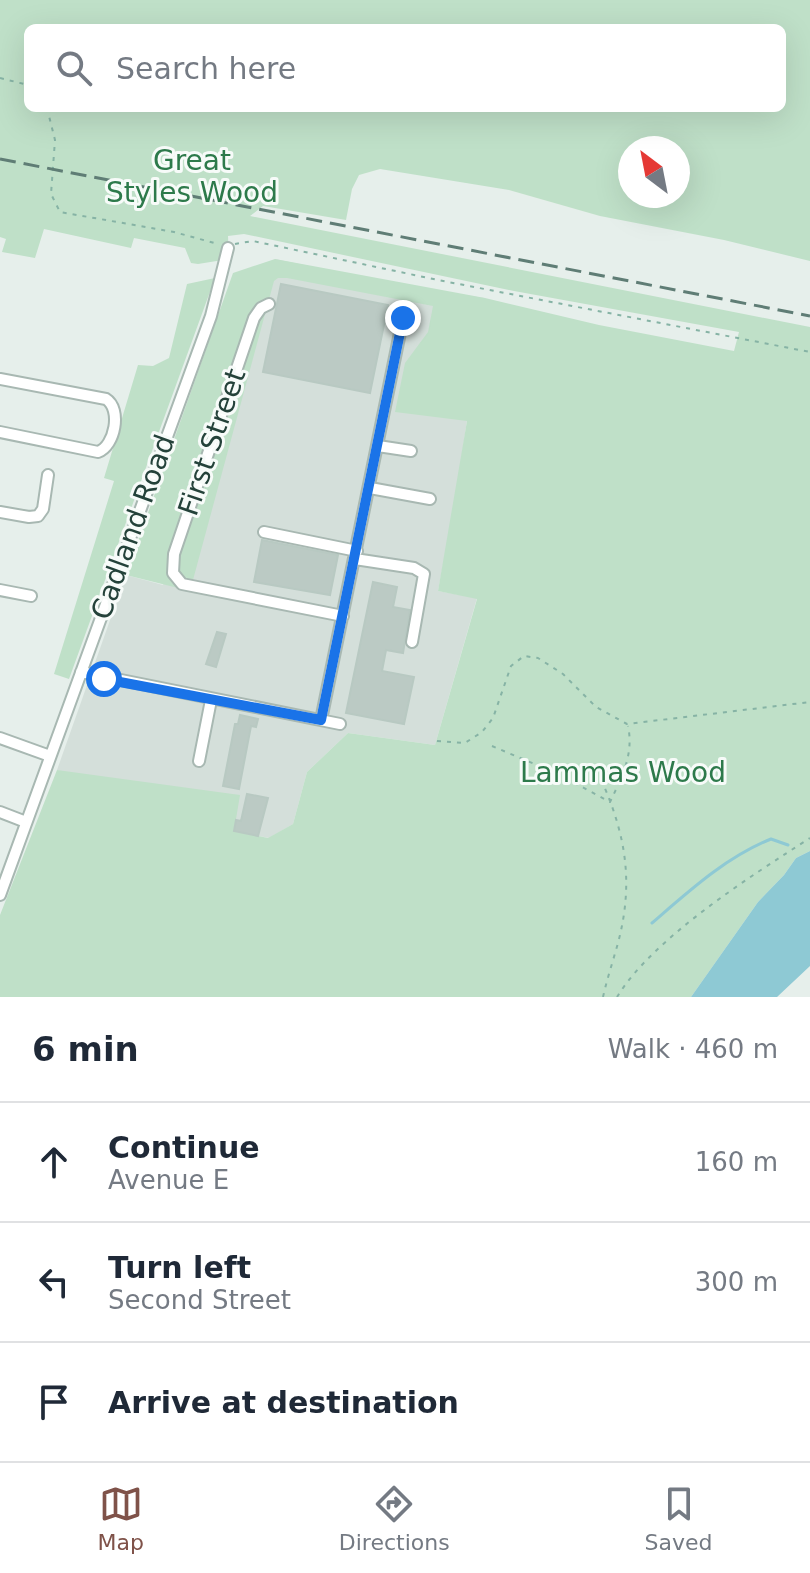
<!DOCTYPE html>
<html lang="en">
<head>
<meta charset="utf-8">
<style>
	body { margin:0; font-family:"DejaVu Sans",sans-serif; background:#f6f6f7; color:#1f2937 }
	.compass { position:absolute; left:618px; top:136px; width:72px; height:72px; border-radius:50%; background:#fff; box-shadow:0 8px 32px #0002; rotate:328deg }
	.stop { position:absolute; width:24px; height:24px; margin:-18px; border:6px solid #1a73e8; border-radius:50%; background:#fff }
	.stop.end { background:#1a73e8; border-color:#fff; box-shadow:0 2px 8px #0008 }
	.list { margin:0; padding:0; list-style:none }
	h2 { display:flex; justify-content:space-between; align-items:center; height:104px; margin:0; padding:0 32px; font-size:34px }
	h2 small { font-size:26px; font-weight:400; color:#747a83 }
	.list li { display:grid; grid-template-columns:52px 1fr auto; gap:24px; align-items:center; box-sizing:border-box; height:120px; padding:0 32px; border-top:2px solid #e0e1e3 }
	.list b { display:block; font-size:30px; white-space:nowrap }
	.list p { margin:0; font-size:26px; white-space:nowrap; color:#747a83 }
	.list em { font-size:26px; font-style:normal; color:#747a83 }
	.icon { flex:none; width:44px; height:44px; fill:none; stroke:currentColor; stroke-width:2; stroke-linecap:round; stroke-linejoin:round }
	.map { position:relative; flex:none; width:810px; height:997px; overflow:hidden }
	.search { position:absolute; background:#fff; box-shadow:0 8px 32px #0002; left:24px; right:24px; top:24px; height:88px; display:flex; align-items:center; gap:20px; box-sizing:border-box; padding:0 28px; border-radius:12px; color:#747a83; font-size:30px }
	.sheet { height:464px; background:#fff }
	nav { display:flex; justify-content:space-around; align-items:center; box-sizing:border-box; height:112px; border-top:2px solid #e0e1e3; background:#fff; font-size:22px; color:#747a83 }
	nav a { display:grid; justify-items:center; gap:4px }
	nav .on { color:#7f5249 }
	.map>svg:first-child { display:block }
</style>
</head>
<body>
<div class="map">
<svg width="810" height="997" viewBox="0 0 810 997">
	<rect width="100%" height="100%" fill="#e6efeb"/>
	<path fill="#d4dfda" d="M 275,259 L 425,290 L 485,298 L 455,502 L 438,591 L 477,598 L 435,745 L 348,733 L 307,772 L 293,824 L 269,838 L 234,831 L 57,770 L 126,575 L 163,585 Z"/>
	<path fill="#bfe0c8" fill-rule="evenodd" d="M 0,0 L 810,0 L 810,261 L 724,240 L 600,216 L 509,190 L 380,169 L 359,175 L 352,189 L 346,220 L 263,206 L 250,216 L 810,327 L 810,851 L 796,858 L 784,875 L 758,902 L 691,997 L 0,997 L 0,915 L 57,770 L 240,795 L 234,831 L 268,838 L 293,824 L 307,772 L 348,733 L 435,745 L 477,599 L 438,591 L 467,421 L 395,412 L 405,363 L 428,332 L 433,306 L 287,278 L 278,278 L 274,281 L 190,591 L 126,575 L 233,273 L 275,259 L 485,298 L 599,325 L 734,351 L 739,332 L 514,291 L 244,234 L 228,236 L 229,259 L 198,264 L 191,263 L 185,248 L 134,238 L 131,248 L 44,229 L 35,258 L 2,252 L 6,239 L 0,237 ZM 28,28 L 782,28 L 782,108 L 28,108 ZM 630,148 L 678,148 L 678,196 L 630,196 Z
		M 215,278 L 69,679 L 54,674 L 114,481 L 104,478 L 138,365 L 153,366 L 169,358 L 187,284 Z"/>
	<path fill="#8ec9d4" d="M 810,851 L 810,966 L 777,997 L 691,997 L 758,902 L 784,875 L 796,858 Z"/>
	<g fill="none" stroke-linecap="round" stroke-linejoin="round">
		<path stroke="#8ec9d4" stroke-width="3" d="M 652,923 C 689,891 726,857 771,839 L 788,845"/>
	</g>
	<path fill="#bbcac4" stroke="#b8c9c2" stroke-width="2" d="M 281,284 L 388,305 L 370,393 L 263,372 Z
		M 262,540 L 338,555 L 330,595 L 254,582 Z
		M 373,582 L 397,587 L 393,607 L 410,610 L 403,653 L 386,650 L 382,671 L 414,677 L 404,724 L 346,713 Z
		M 217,632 L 226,634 L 216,667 L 206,664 Z
		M 240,715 L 258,719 L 256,727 L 251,726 L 239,789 L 223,786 L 235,724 L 238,724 Z
		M 247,794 L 268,798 L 258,836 L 234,831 L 236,820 L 241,821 Z"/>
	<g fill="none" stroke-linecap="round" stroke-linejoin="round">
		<defs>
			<path id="minor" d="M 269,304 L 261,308 L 254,318 L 174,554 L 173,573 L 182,584 L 343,616
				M 0,432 L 98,452 C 115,446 122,409 106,399 L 0,379
				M 378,446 L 411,451
				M 370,488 L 430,499
				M 0,512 L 29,517 L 38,516 L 43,509 L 48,475
				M 264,532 L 357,551
				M 355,559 L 414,568 L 424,574 L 412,642
				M 0,590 L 31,596
				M 81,672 L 340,724
				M 321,720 L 403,318
				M 0,738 L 50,756
				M 199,761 L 211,700
				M 0,812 L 26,822
				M 0,895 L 211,316 L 228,248"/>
		</defs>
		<use href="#minor" stroke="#a8b8b2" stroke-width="14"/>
		<path stroke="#86b3a5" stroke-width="2" stroke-dasharray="4 6" stroke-linecap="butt" d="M 0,78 L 28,85
			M 47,108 L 55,140 L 51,194 L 60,212 L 174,232 L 218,244
			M 235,244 L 253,241 L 438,280 L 810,352
			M 437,741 L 465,743 L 482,732 L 493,718 L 511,666 L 524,656 L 538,658 L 563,674 L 596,707 L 627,724 L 810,702
			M 492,746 L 558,774 L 610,802 C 622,777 634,754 628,726
			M 603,997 C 607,979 613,961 618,943 C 633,886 627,840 604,786
			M 617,997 C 653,938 751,876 810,838"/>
		<use href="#minor" stroke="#fff" stroke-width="10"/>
		<path stroke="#5f7d75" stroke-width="3" stroke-dasharray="16 8" stroke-linecap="butt" d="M 0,159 L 810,316"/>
	</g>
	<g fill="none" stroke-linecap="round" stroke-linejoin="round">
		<path stroke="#1a73e8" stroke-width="10" d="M 104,679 L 321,720 L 403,318"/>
	</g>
	<g text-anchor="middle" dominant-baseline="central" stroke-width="6" stroke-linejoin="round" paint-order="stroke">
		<g font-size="28" fill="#2d7a4b" stroke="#f7fbf9">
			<text x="192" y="160">Great<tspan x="192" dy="32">Styles Wood</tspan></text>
			<text x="623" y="772">Lammas Wood</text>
		</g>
		<g font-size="28" fill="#24423a" stroke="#f7fbf9">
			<text transform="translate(212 442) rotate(-71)">First Street</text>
			<text transform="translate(133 527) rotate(-70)">Cadland Road</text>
		</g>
	</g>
</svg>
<svg class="compass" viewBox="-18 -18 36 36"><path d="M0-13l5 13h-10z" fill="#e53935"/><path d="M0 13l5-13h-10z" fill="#747a83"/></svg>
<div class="stop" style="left:104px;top:679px"></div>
<div class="stop end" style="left:403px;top:318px"></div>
<div class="search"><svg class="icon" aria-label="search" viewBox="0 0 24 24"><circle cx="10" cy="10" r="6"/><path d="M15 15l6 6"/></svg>Search here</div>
</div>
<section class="sheet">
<h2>6 min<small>Walk · 460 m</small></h2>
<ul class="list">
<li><svg class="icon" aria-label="ahead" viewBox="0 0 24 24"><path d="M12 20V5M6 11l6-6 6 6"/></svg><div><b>Continue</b><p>Avenue E</p></div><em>160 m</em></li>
<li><svg class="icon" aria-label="left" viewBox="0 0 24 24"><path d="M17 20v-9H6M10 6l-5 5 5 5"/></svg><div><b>Turn left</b><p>Second Street</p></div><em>300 m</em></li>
<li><svg class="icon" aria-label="arrive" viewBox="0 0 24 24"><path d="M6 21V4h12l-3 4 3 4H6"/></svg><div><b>Arrive at destination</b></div></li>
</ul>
</section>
<nav>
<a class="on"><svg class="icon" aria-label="map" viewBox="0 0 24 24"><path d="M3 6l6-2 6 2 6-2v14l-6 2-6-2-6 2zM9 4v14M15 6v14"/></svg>Map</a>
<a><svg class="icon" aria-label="directions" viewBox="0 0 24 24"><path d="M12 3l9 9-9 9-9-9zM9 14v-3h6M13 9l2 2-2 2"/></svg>Directions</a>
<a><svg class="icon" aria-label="saved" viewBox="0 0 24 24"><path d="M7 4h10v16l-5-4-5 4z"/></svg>Saved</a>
</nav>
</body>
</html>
